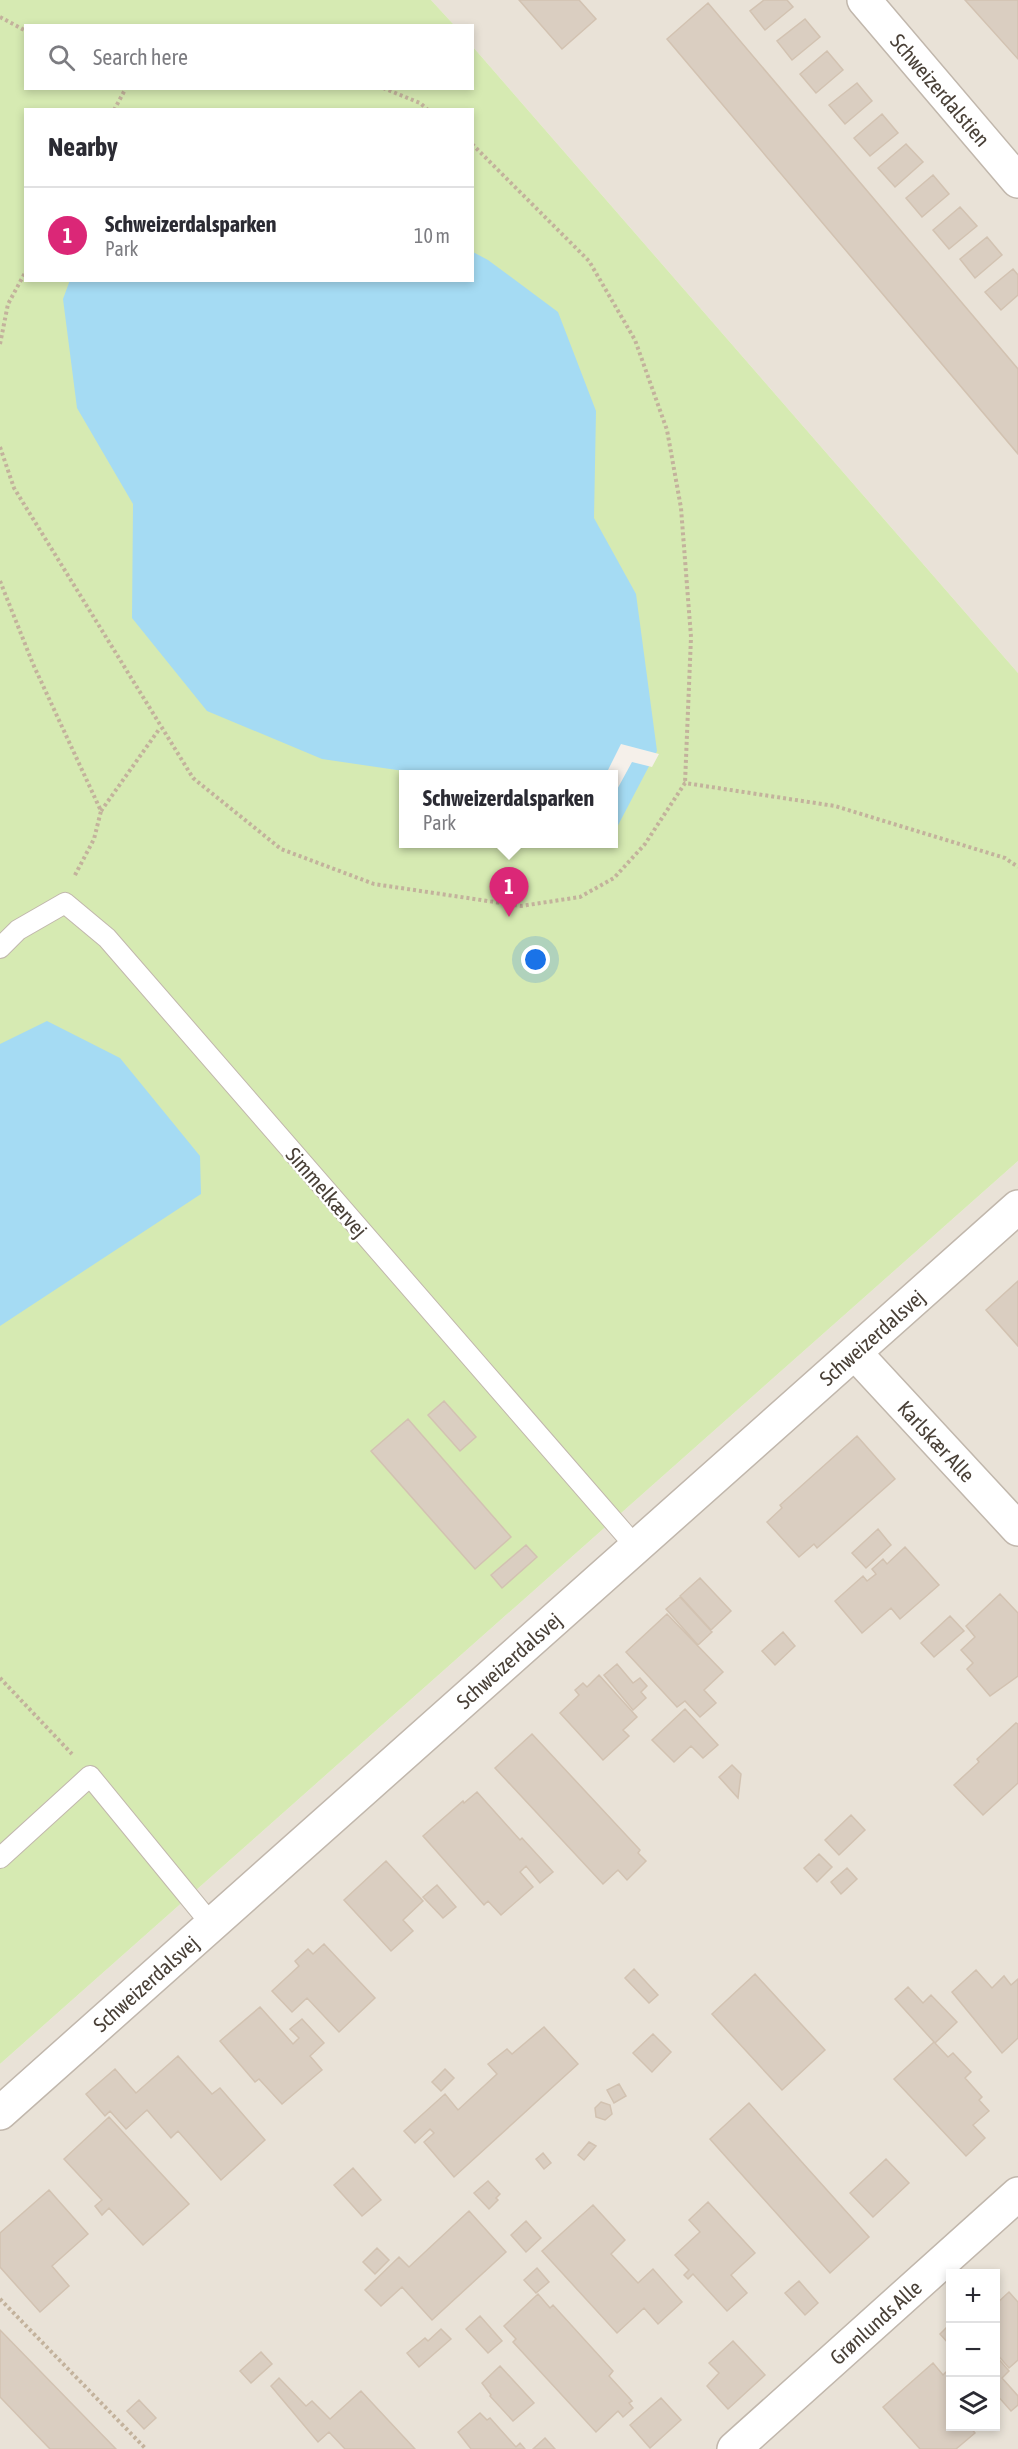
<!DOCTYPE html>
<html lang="en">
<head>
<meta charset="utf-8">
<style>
	body { margin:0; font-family:"Asap Condensed",sans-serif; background:#f7f7f7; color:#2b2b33 }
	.controls { position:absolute; right:18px; bottom:18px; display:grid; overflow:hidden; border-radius:0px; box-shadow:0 3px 9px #0003 }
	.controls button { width:54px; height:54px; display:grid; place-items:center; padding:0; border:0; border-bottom:2px solid #e1e1e2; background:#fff; color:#2b2b33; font:30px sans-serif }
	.you { position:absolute; left:536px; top:960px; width:21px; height:21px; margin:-15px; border:4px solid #fff; border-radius:50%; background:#1a73e8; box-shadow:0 0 0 9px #1a73e833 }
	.badge { display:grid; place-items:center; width:39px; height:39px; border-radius:50%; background:#db2777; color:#fff; font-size:20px; font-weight:700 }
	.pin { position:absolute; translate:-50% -50px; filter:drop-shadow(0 2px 3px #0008) }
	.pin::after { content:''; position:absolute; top:32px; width:21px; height:18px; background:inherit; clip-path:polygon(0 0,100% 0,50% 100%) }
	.popup { position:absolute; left:399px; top:770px; width:219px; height:78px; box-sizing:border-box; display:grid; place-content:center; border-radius:0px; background:#fff; filter:drop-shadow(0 2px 4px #0005); font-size:20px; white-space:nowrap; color:#7c7c81 }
	.popup b { font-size:22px; color:#2b2b33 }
	.popup::after { content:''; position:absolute; left:50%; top:100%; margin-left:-12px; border:12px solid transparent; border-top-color:#fff }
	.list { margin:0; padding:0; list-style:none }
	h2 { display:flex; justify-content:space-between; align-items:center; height:78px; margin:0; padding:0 24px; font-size:26px }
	h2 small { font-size:20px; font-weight:400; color:#7c7c81 }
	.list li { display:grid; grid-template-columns:39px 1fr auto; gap:18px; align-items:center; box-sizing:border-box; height:96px; padding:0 24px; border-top:2px solid #e1e1e2 }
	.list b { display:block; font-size:22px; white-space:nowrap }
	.list p { margin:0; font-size:20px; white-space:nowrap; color:#7c7c81 }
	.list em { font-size:20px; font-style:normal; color:#7c7c81 }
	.icon { flex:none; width:33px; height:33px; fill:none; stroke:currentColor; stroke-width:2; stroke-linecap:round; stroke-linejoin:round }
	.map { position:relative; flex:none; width:1018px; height:2449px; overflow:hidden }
	.search { position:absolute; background:#fff; box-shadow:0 3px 9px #0003; left:24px; top:24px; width:450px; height:66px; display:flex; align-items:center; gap:15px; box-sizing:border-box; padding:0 21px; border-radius:0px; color:#7c7c81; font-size:22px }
	.panel { position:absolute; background:#fff; box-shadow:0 3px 9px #0003; left:24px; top:108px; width:450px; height:174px; border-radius:0px }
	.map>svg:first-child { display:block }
</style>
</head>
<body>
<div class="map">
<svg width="1018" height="2449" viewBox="0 0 1018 2449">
	<rect width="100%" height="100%" fill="#f5f0ea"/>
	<path fill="#e9e2d7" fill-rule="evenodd" d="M 431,0 L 1018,0 L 1018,673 L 473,47 L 472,26 L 454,25 Z
		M 1018,1161 L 1018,2449 L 0,2449 L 0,2064 ZM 950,2274 L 996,2274 L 996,2426 L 950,2426 Z"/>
	<path fill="#d6eab2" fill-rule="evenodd" d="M 0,0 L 431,0 L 454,25 L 26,26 L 26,88 L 472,88 L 473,47 L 1018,673 L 1018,1161 L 0,2064 ZM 26,110 L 472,110 L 472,280 L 26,280 ZM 404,774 L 614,774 L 614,844 L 404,844 Z"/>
	<path fill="#a5dbf3" d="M 473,252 L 488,260 L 558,312 L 596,411 L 594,518 L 636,594 L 657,751 L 614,833 L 614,774 L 424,774 L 322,759 L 207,711 L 132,618 L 133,504 L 77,408 L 63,299 L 70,280 L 472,280 Z
		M 47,1021 L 120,1058 L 200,1156 L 201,1194 L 0,1326 L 0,1044 Z"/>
	<path fill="#f5f0ea" d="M 621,744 L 659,754 L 652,767 L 632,762 L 614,795 L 614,774 L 606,774 Z"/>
	<path fill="#dacec1" stroke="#d2c2b1" stroke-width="1.5" d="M 519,0 L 579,0 L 596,19 L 562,49 Z
		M 764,0 L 787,0 L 793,7 L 765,30 L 750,11 Z
		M 965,0 L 1018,0 L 1018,59 Z
		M 708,3 L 1018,369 L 1018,454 L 667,39 Z
		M 805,19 L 820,37 L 792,60 L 777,41 Z
		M 827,51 L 843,70 L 816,93 L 800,74 Z
		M 857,83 L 872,101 L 845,124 L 829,105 Z
		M 882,114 L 898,133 L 870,156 L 854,138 Z
		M 906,144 L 923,162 L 895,187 L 878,168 Z
		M 933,175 L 949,194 L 922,217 L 906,198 Z
		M 960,207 L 977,226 L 949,249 L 933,230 Z
		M 987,237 L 1002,255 L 975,278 L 960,259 Z
		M 1013,269 L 1018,275 L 1018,295 L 1001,310 L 985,292 Z
		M 1018,1281 L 1018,1346 L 986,1310 Z
		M 444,1401 L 476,1437 L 460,1451 L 428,1415 Z
		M 408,1419 L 511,1537 L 475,1569 L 371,1451 Z
		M 857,1436 L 895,1479 L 817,1548 L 814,1544 L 799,1557 L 767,1522 L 782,1508 L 780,1505 Z
		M 878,1529 L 891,1545 L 866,1568 L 852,1553 Z
		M 526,1545 L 537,1557 L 502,1588 L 491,1575 Z
		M 905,1547 L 939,1585 L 900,1619 L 891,1608 L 862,1633 L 835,1601 L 863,1576 L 867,1581 L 876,1574 L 872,1569 L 883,1559 L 887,1564 Z
		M 700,1578 L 731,1611 L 711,1630 L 680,1596 Z
		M 1000,1594 L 1018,1613 L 1018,1676 L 990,1696 L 967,1669 L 973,1663 L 961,1650 L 975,1637 L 966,1626 Z
		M 680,1597 L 712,1632 L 698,1645 L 666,1609 Z
		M 667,1614 L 723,1672 L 704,1690 L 716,1703 L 700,1717 L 685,1701 L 677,1707 L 626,1652 Z
		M 950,1616 L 964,1631 L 934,1657 L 921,1643 Z
		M 783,1632 L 795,1646 L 775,1665 L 762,1651 Z
		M 617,1664 L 633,1683 L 640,1678 L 647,1686 L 641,1692 L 646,1698 L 633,1710 L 604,1675 Z
		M 599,1675 L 637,1717 L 623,1730 L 629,1736 L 603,1760 L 560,1713 L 579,1695 L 575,1690 L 583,1683 L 587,1687 Z
		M 685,1709 L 718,1745 L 703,1758 L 691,1746 L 674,1762 L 652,1740 Z
		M 1016,1723 L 1018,1724 L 1018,1783 L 983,1815 L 954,1785 L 979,1762 L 977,1759 Z
		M 532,1734 L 640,1850 L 638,1853 L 646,1861 L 627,1880 L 618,1870 L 603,1884 L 495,1768 Z
		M 732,1765 L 741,1774 L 738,1798 L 719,1777 Z
		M 477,1792 L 520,1840 L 522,1838 L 553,1872 L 540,1883 L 526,1866 L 520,1872 L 533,1887 L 501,1915 L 488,1901 L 484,1905 L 423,1836 L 463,1801 L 464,1803 Z
		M 851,1815 L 865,1830 L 839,1855 L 825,1840 Z
		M 819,1854 L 832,1867 L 817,1882 L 804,1868 Z
		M 386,1861 L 423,1901 L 403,1920 L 413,1931 L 391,1951 L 344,1900 Z
		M 847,1868 L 857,1879 L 841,1894 L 831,1882 Z
		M 437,1885 L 456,1907 L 443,1918 L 423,1897 Z
		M 324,1944 L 375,1998 L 339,2032 L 307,1998 L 292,2012 L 272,1991 L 299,1966 L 295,1961 L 308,1949 L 313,1954 Z
		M 634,1969 L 658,1995 L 649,2003 L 625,1978 Z
		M 976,1970 L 992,1988 L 1004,1976 L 1011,1985 L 1018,1979 L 1018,2038 L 1002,2053 L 952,1992 Z
		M 755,1974 L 825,2050 L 782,2090 L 712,2014 Z
		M 908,1987 L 923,2003 L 931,1995 L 957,2022 L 935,2043 L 948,2057 L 953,2053 L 971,2072 L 965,2078 L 982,2097 L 979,2100 L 989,2111 L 973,2125 L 985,2138 L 966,2156 L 894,2079 L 934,2042 L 895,1999 Z
		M 260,2007 L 293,2044 L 299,2038 L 290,2029 L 302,2019 L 324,2043 L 310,2056 L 322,2070 L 282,2104 L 259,2079 L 255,2082 L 220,2041 Z
		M 544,2027 L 578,2064 L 454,2177 L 424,2142 L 434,2133 L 430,2129 L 415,2143 L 404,2131 L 445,2094 L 458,2110 L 497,2074 L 488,2064 L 507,2049 L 512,2054 Z
		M 653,2034 L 671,2052 L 652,2072 L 633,2053 Z
		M 178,2056 L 212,2094 L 220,2088 L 265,2140 L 221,2180 L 178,2131 L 171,2138 L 147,2110 L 126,2129 L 110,2111 L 105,2116 L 86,2094 L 115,2069 L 136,2093 Z
		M 445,2069 L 454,2078 L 441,2091 L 432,2082 Z
		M 619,2084 L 626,2096 L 614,2103 L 607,2090 Z
		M 601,2102 L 610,2105 L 612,2114 L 605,2120 L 596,2117 L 595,2108 Z
		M 749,2103 L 869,2237 L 830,2273 L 710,2139 Z
		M 109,2117 L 189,2204 L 143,2245 L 109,2208 L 102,2215 L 95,2206 L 102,2200 L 64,2159 Z
		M 589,2142 L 596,2146 L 584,2160 L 578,2155 Z
		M 543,2153 L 551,2163 L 544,2169 L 536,2159 Z
		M 886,2159 L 909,2183 L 873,2217 L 850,2193 Z
		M 353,2168 L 381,2200 L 362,2216 L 334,2185 Z
		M 488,2181 L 500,2194 L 496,2198 L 498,2200 L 489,2209 L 474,2193 Z
		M 49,2190 L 88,2234 L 52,2266 L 69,2286 L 40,2312 L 0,2267 L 0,2233 Z
		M 708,2202 L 755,2253 L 731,2275 L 747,2293 L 727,2311 L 693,2274 L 688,2279 L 684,2275 L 689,2270 L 675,2255 L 700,2232 L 689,2220 Z
		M 593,2205 L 625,2240 L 611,2254 L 638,2283 L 653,2269 L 682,2302 L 658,2324 L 644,2308 L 617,2333 L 542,2251 Z
		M 469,2211 L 506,2252 L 432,2320 L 402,2287 L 381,2306 L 365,2290 L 399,2257 L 409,2267 Z
		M 526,2221 L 541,2238 L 526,2252 L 511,2235 Z
		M 377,2248 L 389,2260 L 375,2274 L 363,2262 Z
		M 537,2268 L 549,2282 L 536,2293 L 524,2280 Z
		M 799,2281 L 818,2303 L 805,2315 L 785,2293 Z
		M 1009,2292 L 1018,2302 L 1018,2360 L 1009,2368 L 996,2353 L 996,2304 Z
		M 538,2294 L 550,2308 L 553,2305 L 613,2371 L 609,2376 L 632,2401 L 629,2403 L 633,2408 L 623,2417 L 618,2411 L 596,2432 L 513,2342 L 516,2339 L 504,2326 Z
		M 480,2316 L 502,2341 L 488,2353 L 466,2329 Z
		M 950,2324 L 950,2345 L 940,2334 Z
		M 441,2329 L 451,2339 L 419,2367 L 407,2353 L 425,2338 L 428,2341 Z
		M 0,2330 L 116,2449 L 50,2449 L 0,2397 Z
		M 733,2341 L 765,2375 L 728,2409 L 707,2386 L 719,2373 L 709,2363 Z
		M 261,2352 L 272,2364 L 251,2383 L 240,2371 Z
		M 996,2356 L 1009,2371 L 1002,2378 L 1018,2396 L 1018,2405 L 1011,2411 L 996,2394 Z
		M 933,2363 L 943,2375 L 950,2368 L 950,2426 L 969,2426 L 975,2433 L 956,2449 L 920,2449 L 883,2407 Z
		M 500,2366 L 534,2403 L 513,2421 L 490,2396 L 491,2395 L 482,2383 Z
		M 279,2378 L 306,2406 L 312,2401 L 330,2419 L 361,2391 L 415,2449 L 345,2449 L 329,2432 L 318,2442 L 271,2386 Z
		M 661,2398 L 681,2420 L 650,2448 L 630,2425 Z
		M 139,2400 L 156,2418 L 144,2429 L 127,2411 Z
		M 480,2413 L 487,2420 L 490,2418 L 516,2447 L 520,2443 L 525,2449 L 471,2449 L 458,2432 Z
		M 545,2438 L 555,2449 L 533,2449 Z"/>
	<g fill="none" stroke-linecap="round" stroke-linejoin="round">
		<defs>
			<path id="service" d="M 0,948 L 18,930 L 65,903 L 107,938 L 636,1547
				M 0,1858 L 90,1776 L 212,1925"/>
			<g id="minor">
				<path id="s1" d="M 864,0 L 1018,181"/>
				<path id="s2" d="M 855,1353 L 1018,1529"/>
				<path id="s3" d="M 0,2113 L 1018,1207"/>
				<path id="s4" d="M 734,2449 L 1018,2194"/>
			</g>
		</defs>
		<use href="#service" stroke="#c1b7ac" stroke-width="22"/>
		<use href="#minor" stroke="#c1b7ac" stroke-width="36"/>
		<path stroke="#c3b29c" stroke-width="4" stroke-dasharray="3 3" stroke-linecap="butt" d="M 0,17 L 26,31
			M 383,88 L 420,103 L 428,110
			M 114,110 L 126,88
			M 472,144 L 589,261 L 635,340 L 667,430 L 681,508 L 691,637 L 685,783
			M 0,344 L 8,304 L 26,271
			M 0,447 L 14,488 L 193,778 L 281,849 L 374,884 L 521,906 L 580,897 L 614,878 L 645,844 L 685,783 L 835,806 L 1005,858 L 1018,867
			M 0,581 L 33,664 L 101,811 L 94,839 L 74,877
			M 101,811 L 160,728
			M 0,1678 L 72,1754
			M 0,2299 L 146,2449"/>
		<use href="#service" stroke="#fff" stroke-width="20"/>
		<use href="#minor" stroke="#fff" stroke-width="33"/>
	</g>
	<g text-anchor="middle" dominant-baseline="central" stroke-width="5" stroke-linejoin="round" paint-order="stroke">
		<g font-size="21" fill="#494037" stroke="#fff">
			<text stroke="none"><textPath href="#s1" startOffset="118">Schweizerdalstien</textPath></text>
			<text transform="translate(327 1192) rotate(49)">Simmelkærvej</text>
			<text stroke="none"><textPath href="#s3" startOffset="1167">Schweizerdalsvej</textPath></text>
			<text stroke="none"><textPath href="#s2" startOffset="120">Karlskær Alle</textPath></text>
			<text stroke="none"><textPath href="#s3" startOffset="681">Schweizerdalsvej</textPath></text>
			<text stroke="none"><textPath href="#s3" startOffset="195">Schweizerdalsvej</textPath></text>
			<text stroke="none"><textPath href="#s4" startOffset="190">Grønlunds Alle</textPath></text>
		</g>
	</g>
</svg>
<div class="controls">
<button>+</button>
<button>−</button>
<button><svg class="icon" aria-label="layers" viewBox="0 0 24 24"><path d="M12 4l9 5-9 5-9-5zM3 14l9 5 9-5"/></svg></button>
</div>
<div class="you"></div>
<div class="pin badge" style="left:509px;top:917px">1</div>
<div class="popup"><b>Schweizerdalsparken</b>Park</div>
<div class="search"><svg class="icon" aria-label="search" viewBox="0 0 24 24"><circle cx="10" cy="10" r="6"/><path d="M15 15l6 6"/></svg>Search here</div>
<section class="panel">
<h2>Nearby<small></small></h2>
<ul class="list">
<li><span class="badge">1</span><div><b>Schweizerdalsparken</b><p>Park</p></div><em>10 m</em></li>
</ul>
</section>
</div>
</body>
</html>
